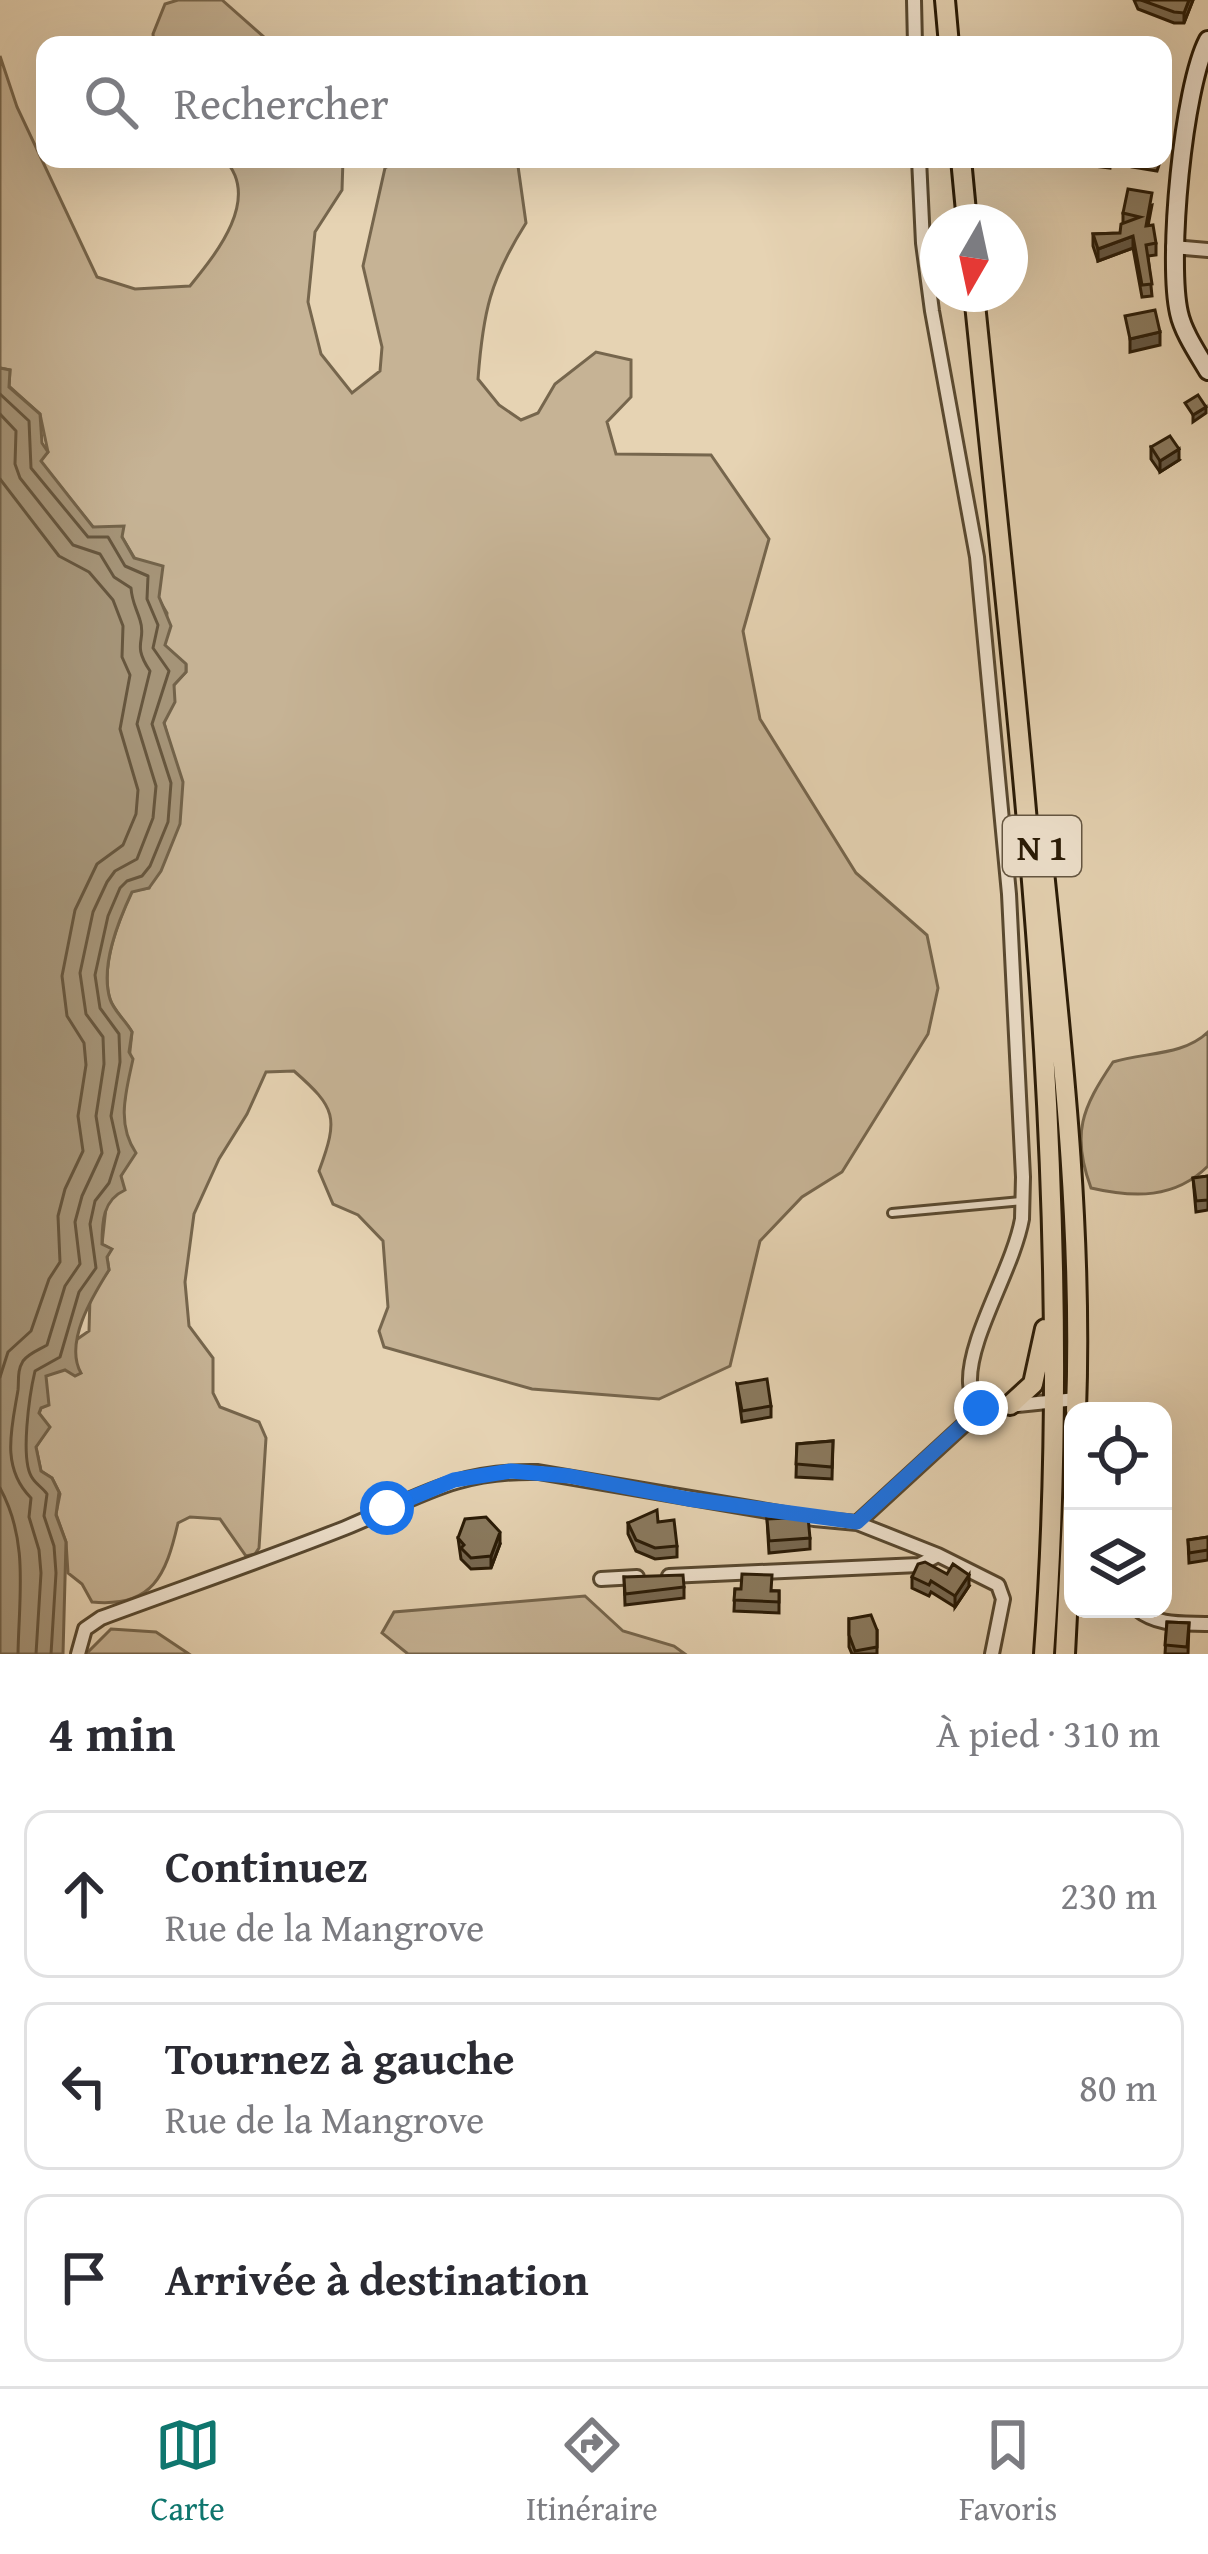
<!DOCTYPE html>
<html lang="fr">
<head>
<meta charset="utf-8">
<style>
	body { margin:0; font-family:"Gentium Book Plus",serif; background:#f7f7f7; color:#2b2b33 }
	.controls { position:absolute; right:36px; bottom:36px; display:grid; overflow:hidden; border-radius:24px; box-shadow:0 12px 48px #0002 }
	.controls button { width:108px; height:108px; display:grid; place-items:center; padding:0; border:0; border-bottom:3px solid #e1e1e2; background:#fff; color:#2b2b33; font:60px sans-serif }
	.compass { position:absolute; left:920px; top:204px; width:108px; height:108px; border-radius:50%; background:#fff; box-shadow:0 12px 48px #0002; rotate:189deg }
	.stop { position:absolute; width:36px; height:36px; margin:-27px; border:9px solid #1a73e8; border-radius:50%; background:#fff }
	.stop.end { background:#1a73e8; border-color:#fff; box-shadow:0 3px 12px #0008 }
	.list { margin:0; padding:0; list-style:none }
	h2 { display:flex; justify-content:space-between; align-items:center; height:156px; margin:0; padding:0 48px; font-size:51px }
	h2 small { font-size:39px; font-weight:400; color:#7c7c81 }
	.list li { display:grid; grid-template-columns:78px 1fr auto; gap:36px; align-items:center; box-sizing:border-box; height:168px; margin:0 24px 24px; padding:0 24px; border:3px solid #e1e1e2; border-radius:24px }
	.list b { display:block; font-size:45px; white-space:nowrap }
	.list p { margin:0; font-size:39px; white-space:nowrap; color:#7c7c81 }
	.list em { font-size:39px; font-style:normal; color:#7c7c81 }
	.icon { flex:none; width:66px; height:66px; fill:none; stroke:currentColor; stroke-width:2; stroke-linecap:round; stroke-linejoin:round }
	.map { position:relative; flex:none; width:1208px; height:1654px; overflow:hidden }
	.search { position:absolute; background:#fff; box-shadow:0 12px 48px #0002; left:36px; right:36px; top:36px; height:132px; display:flex; align-items:center; gap:30px; box-sizing:border-box; padding:0 42px; border-radius:24px; color:#7c7c81; font-size:45px }
	.sheet { height:732px; background:#fff }
	nav { display:flex; justify-content:space-around; align-items:center; box-sizing:border-box; height:168px; border-top:3px solid #e1e1e2; background:#fff; font-size:33px; color:#7c7c81 }
	nav a { display:grid; justify-items:center; gap:6px }
	nav .on { color:#0f766e }
	.map>svg:first-child { display:block }
</style>
</head>
<body>
<div class="map">
<svg width="1208" height="1654" viewBox="0 0 1208 1654">
	<rect width="100%" height="100%" fill="#e6d3b3"/>
	<filter id="stains"><feTurbulence type="fractalNoise" baseFrequency=".00167" numOctaves="4"/><feColorMatrix values="0 0 0 0 .2 0 0 0 0 .09 0 0 0 0 .02 0 0 0 .5 -.17"/></filter>
	<radialGradient id="worn" r=".72"><stop offset=".6" stop-color="#630" stop-opacity="0"/><stop offset="1" stop-color="#630" stop-opacity=".3"/></radialGradient>
	<path fill="#c6b395" stroke="#76664d" stroke-width="3" d="M 178,0 L 222,0 L 273,45 L 154,45 L 153,34 L 165,4 Z
		M 0,56 L 17,107 L 97,277 L 135,289 L 190,286 C 216,254 262,198 224,159 L 343,159 L 342,190 L 315,232 L 308,302 L 321,354 L 352,393 L 380,371 L 382,347 L 363,266 L 385,168 L 400,159 L 517,159 L 526,223 C 490,280 483,312 478,379 L 499,405 L 521,420 L 538,413 L 555,384 L 596,352 L 631,360 L 631,397 L 607,422 L 616,454 L 711,455 L 769,539 L 743,631 L 760,719 L 856,873 L 927,935 L 938,988 L 928,1034 L 842,1172 L 802,1197 L 760,1241 L 730,1366 L 659,1399 L 532,1389 L 384,1347 L 379,1331 L 388,1307 L 383,1241 L 358,1215 L 333,1204 L 319,1171 C 339,1117 336,1108 294,1071 L 266,1072 L 247,1114 L 219,1159 L 194,1214 L 185,1282 L 189,1326 L 213,1358 L 213,1393 L 220,1407 L 259,1422 L 266,1438 L 259,1548 L 255,1554 L 246,1556 L 220,1519 L 190,1517 L 178,1523 C 166,1575 153,1608 92,1602 L 82,1584 L 68,1573 L 66,1542 L 56,1514 L 60,1494 L 52,1478 L 41,1471 L 36,1447 L 49,1427 L 39,1414 L 41,1408 L 48,1404 L 45,1376 C 67,1369 72,1362 76,1340 L 89,1331 L 90,1297 L 109,1270 L 107,1257 L 111,1249 L 102,1244 L 106,1207 L 130,1157 L 123,1116 L 132,1032 C 126,1021 113,1010 110,999 C 100,966 118,921 132,891 L 149,888 L 172,752 L 164,723 L 174,685 L 186,672 L 186,665 L 164,645 L 167,613 L 122,537 L 93,527 L 40,461 L 48,452 L 40,414 L 9,386 L 10,370 L 0,368 Z
		M 1208,1032 L 1208,1166 C 1175,1199 1134,1198 1091,1188 C 1071,1134 1082,1108 1113,1062 C 1145,1052 1183,1056 1208,1032 Z
		M 585,1596 L 623,1631 L 674,1646 L 685,1654 L 408,1654 L 382,1633 L 394,1612 Z
		M 111,1629 L 156,1632 L 189,1654 L 86,1654 Z"/>
	<path fill="#a59478" stroke="#73634a" stroke-width="3" d="M 0,368 L 10,370 L 9,387 L 40,414 L 42,443 L 48,452 L 41,461 L 93,527 L 124,526 L 122,537 L 134,558 L 163,566 L 159,597 L 171,626 L 165,645 L 186,664 L 186,672 L 174,685 L 175,702 L 164,723 L 183,782 L 180,824 L 161,871 L 149,888 L 132,892 C 118,922 100,966 110,999 C 113,1010 126,1021 132,1032 L 129,1052 L 133,1059 C 126,1092 116,1123 136,1153 L 121,1176 L 125,1190 C 103,1200 102,1221 102,1244 L 112,1249 L 107,1257 L 109,1270 C 92,1297 64,1343 81,1373 L 75,1376 L 65,1370 L 46,1376 L 49,1405 L 41,1408 L 39,1413 L 50,1427 L 36,1447 L 41,1471 L 52,1478 L 59,1492 L 56,1515 L 66,1542 L 63,1654 L 0,1654 Z"/>
	<g fill="none" stroke-linecap="round" stroke-linejoin="round">
		<path stroke="#66563e" stroke-width="3" d="M 0,394 L 29,421 L 31,468 L 88,537 L 108,537 L 125,566 L 148,576 L 147,599 L 158,625 L 153,648 L 169,671 L 152,724 L 171,783 L 168,822 L 150,866 L 142,876 L 127,881 L 120,888 L 108,916 L 95,975 L 100,1008 L 119,1034 L 120,1062 L 111,1116 L 119,1152 L 109,1183 L 95,1201 L 90,1224 L 96,1268 L 79,1292 L 60,1357 L 35,1371 C 30,1392 19,1462 33,1479 C 37,1485 43,1488 47,1494 L 44,1516 L 54,1546 L 56,1573 L 51,1654
			M 0,414 L 16,431 L 15,464 L 20,478 L 73,545 L 100,554 L 114,577 L 131,588 C 132,602 136,607 140,620 C 147,641 131,643 150,671 L 137,724 L 156,786 L 153,818 L 137,859 L 115,871 L 107,882 L 93,912 L 80,973 L 86,1014 L 103,1037 L 104,1064 L 96,1116 L 102,1153 L 82,1196 L 75,1222 L 80,1264 L 65,1286 L 47,1345 C 39,1350 29,1353 23,1361 C 17,1371 19,1380 18,1390 C 12,1427 0,1467 31,1498 L 29,1517 L 39,1550 L 41,1573 L 36,1654
			M 0,479 L 59,556 L 89,572 L 113,600 L 123,626 L 122,657 L 130,675 L 120,729 L 138,790 L 136,814 L 123,845 L 97,864 L 75,910 L 62,976 L 67,1016 L 84,1043 L 86,1065 L 78,1116 L 83,1151 L 65,1189 L 58,1216 L 60,1262 L 49,1279 L 31,1331 L 8,1352 L 0,1377
			M 0,1488 C 29,1541 19,1595 18,1654"/>
		<defs>
			<path id="lane" d="M 892,1213 L 1022,1201"/>
			<path id="street" d="M 914,0 L 915,45
				M 919,159 L 923,243 L 932,311 L 977,557 L 1009,894 L 1023,1177 L 1022,1219 C 1013,1269 968,1338 970,1383 C 970,1393 976,1400 981,1409
				M 1173,247 L 1208,250
				M 938,1555 L 998,1585 L 1003,1599 L 992,1654
				M 669,1576 L 919,1565 L 938,1555 L 857,1523
				M 601,1579 L 637,1577
				M 1137,1609 C 1158,1626 1182,1623 1208,1624
				M 78,1654 L 85,1629 L 101,1618 C 182,1588 264,1560 345,1528 C 418,1498 454,1470 538,1472 L 814,1519 L 857,1523 L 981,1409 L 1076,1399"/>
			<path id="secondary" d="M 1208,40 C 1183,87 1167,260 1179,313 C 1183,332 1198,354 1208,371"/>
			<path id="primary" d="M 945,0 L 949,45
				M 961,159 L 967,222
				M 974,294 C 1020,746 1078,1199 1044,1654
				M 1041,842 C 1060,1030 1083,1222 1076,1411
				M 1010,1405 L 1033,1384 L 1045,1329
				M 1065,1654 L 1073,1498"/>
		</defs>
		<use href="#lane" stroke="#574830" stroke-width="12"/>
		<use href="#street" stroke="#574830" stroke-width="18"/>
		<use href="#secondary" stroke="#271905" stroke-width="22"/>
		<use href="#primary" stroke="#271905" stroke-width="24"/>
		<use href="#lane" stroke="#efe2ce" stroke-width="6"/>
		<use href="#street" stroke="#efe2ce" stroke-width="12"/>
		<use href="#secondary" stroke="#efe2ce" stroke-width="16"/>
		<use href="#primary" stroke="#e6d3b3" stroke-width="18"/>
	</g>
	<path fill="#776952" stroke="#271905" stroke-width="3" d="M 1134,0 L 1193,0 L 1184,23 L 1174,23 L 1138,9 Z
		M 1085,159 L 1111,159 L 1110,168 L 1085,165 Z
		M 1132,159 L 1161,159 L 1157,171 L 1132,167 Z
		M 1152,205 L 1148,226 L 1156,243 L 1156,255 L 1148,256 L 1152,296 L 1142,297 L 1133,248 L 1098,261 L 1093,246 L 1093,234 L 1120,233 L 1123,223 L 1123,213 Z
		M 1151,447 L 1179,460 L 1160,472 L 1151,459 Z
		M 1208,1176 L 1208,1210 L 1196,1212 L 1193,1178 Z
		M 737,1384 L 771,1406 L 771,1417 L 742,1422 Z
		M 833,1441 L 832,1479 L 796,1477 L 797,1444 Z
		M 767,1519 L 810,1538 L 810,1549 L 769,1553 Z
		M 658,1522 L 677,1546 L 677,1557 L 655,1559 L 636,1551 L 628,1534 L 628,1523 Z
		M 1208,1537 L 1208,1560 L 1189,1563 L 1188,1540 Z
		M 458,1538 L 500,1544 L 491,1568 L 471,1569 L 461,1559 Z
		M 624,1577 L 684,1587 L 684,1598 L 625,1605 Z
		M 912,1577 L 969,1586 L 955,1607 L 931,1592 L 929,1596 L 912,1588 Z
		M 735,1589 L 779,1591 L 779,1613 L 734,1611 Z
		M 849,1619 L 877,1630 L 877,1654 L 852,1654 L 849,1647 Z
		M 1167,1622 L 1189,1623 L 1188,1654 L 1165,1654 Z"/>
	<path fill="#615542" stroke="#271905" stroke-width="3" d="M 1189,0 L 1193,0 L 1184,23 L 1184,13 Z
		M 1133,236 L 1133,248 L 1098,261 L 1098,249 Z
		M 1160,332 L 1160,345 L 1130,352 L 1130,339 Z
		M 1206,407 L 1206,413 L 1193,422 L 1193,415 Z
		M 1179,449 L 1179,460 L 1160,472 L 1160,461 Z
		M 500,1532 L 500,1544 L 491,1568 L 491,1556 Z
		M 969,1575 L 969,1586 L 955,1607 L 955,1596 Z"/>
	<path fill="#8a7a5f" stroke="#271905" stroke-width="3" d="M 1141,0 L 1189,0 L 1184,13 L 1174,12 Z
		M 1128,189 L 1152,193 L 1146,226 L 1153,225 L 1156,243 L 1146,245 L 1152,284 L 1142,285 L 1133,236 L 1098,249 L 1093,234 L 1120,233 L 1121,224 L 1140,217 L 1123,213 Z
		M 1155,310 L 1160,332 L 1130,339 L 1125,316 Z
		M 1198,395 L 1206,407 L 1193,415 L 1185,403 Z
		M 1170,436 L 1179,449 L 1160,461 L 1151,447 Z
		M 1208,1176 L 1208,1200 L 1196,1201 L 1193,1178 Z
		M 767,1379 L 771,1406 L 742,1411 L 737,1384 Z
		M 833,1441 L 832,1467 L 796,1464 L 797,1444 Z
		M 657,1510 L 658,1522 L 674,1520 L 677,1546 L 655,1548 L 636,1540 L 628,1523 Z
		M 486,1517 L 500,1532 L 491,1556 L 471,1558 L 461,1548 L 464,1545 L 458,1538 L 465,1519 Z
		M 808,1517 L 810,1538 L 769,1541 L 767,1519 Z
		M 1208,1537 L 1208,1550 L 1189,1553 L 1188,1540 Z
		M 925,1562 L 947,1574 L 953,1564 L 969,1575 L 955,1596 L 931,1581 L 929,1585 L 912,1577 L 918,1564 Z
		M 742,1574 L 772,1575 L 771,1591 L 779,1591 L 779,1602 L 734,1600 L 735,1589 L 741,1589 Z
		M 683,1575 L 684,1587 L 625,1594 L 624,1577 Z
		M 871,1615 L 877,1630 L 877,1647 L 855,1651 L 849,1635 L 849,1619 Z
		M 1167,1622 L 1189,1623 L 1187,1647 L 1165,1645 Z"/>
	<g fill="none" stroke-linecap="round" stroke-linejoin="round">
		<path stroke="#1a73e8" stroke-width="15" d="M 387,1508 L 454,1480 L 511,1471 L 569,1476 L 688,1499 L 857,1522 L 981,1408"/>
	</g>
	<g text-anchor="middle" dominant-baseline="central" stroke-width="9" stroke-linejoin="round" paint-order="stroke">
		<rect fill="#efe2ce" stroke="#635541" stroke-width="3" x="1003" y="816" width="78" height="60" rx="9"/>
		<g font-size="36" font-weight="bold" fill="#271905">
			<text x="1042" y="846">N 1</text>
		</g>
	</g>
	<rect width="100%" height="100%" filter="url(#stains)"/>
	<rect width="100%" height="100%" fill="url(#worn)"/>
</svg>
<div class="controls">
<button><svg class="icon" aria-label="locate" viewBox="0 0 24 24"><circle cx="12" cy="12" r="6"/><path d="M12 2v4M12 18v4M2 12h4M18 12h4"/></svg></button>
<button><svg class="icon" aria-label="layers" viewBox="0 0 24 24"><path d="M12 4l9 5-9 5-9-5zM3 14l9 5 9-5"/></svg></button>
</div>
<svg class="compass" viewBox="-18 -18 36 36"><path d="M0-13l5 13h-10z" fill="#e53935"/><path d="M0 13l5-13h-10z" fill="#7c7c81"/></svg>
<div class="stop" style="left:387px;top:1508px"></div>
<div class="stop end" style="left:981px;top:1408px"></div>
<div class="search"><svg class="icon" aria-label="search" viewBox="0 0 24 24"><circle cx="10" cy="10" r="6"/><path d="M15 15l6 6"/></svg>Rechercher</div>
</div>
<section class="sheet">
<h2>4 min<small>À pied · 310 m</small></h2>
<ul class="list">
<li><svg class="icon" aria-label="ahead" viewBox="0 0 24 24"><path d="M12 20V5M6 11l6-6 6 6"/></svg><div><b>Continuez</b><p>Rue de la Mangrove</p></div><em>230 m</em></li>
<li><svg class="icon" aria-label="left" viewBox="0 0 24 24"><path d="M17 20v-9H6M10 6l-5 5 5 5"/></svg><div><b>Tournez à gauche</b><p>Rue de la Mangrove</p></div><em>80 m</em></li>
<li><svg class="icon" aria-label="arrive" viewBox="0 0 24 24"><path d="M6 21V4h12l-3 4 3 4H6"/></svg><div><b>Arrivée à destination</b></div></li>
</ul>
</section>
<nav>
<a class="on"><svg class="icon" aria-label="map" viewBox="0 0 24 24"><path d="M3 6l6-2 6 2 6-2v14l-6 2-6-2-6 2zM9 4v14M15 6v14"/></svg>Carte</a>
<a><svg class="icon" aria-label="directions" viewBox="0 0 24 24"><path d="M12 3l9 9-9 9-9-9zM9 14v-3h6M13 9l2 2-2 2"/></svg>Itinéraire</a>
<a><svg class="icon" aria-label="saved" viewBox="0 0 24 24"><path d="M7 4h10v16l-5-4-5 4z"/></svg>Favoris</a>
</nav>
</body>
</html>
